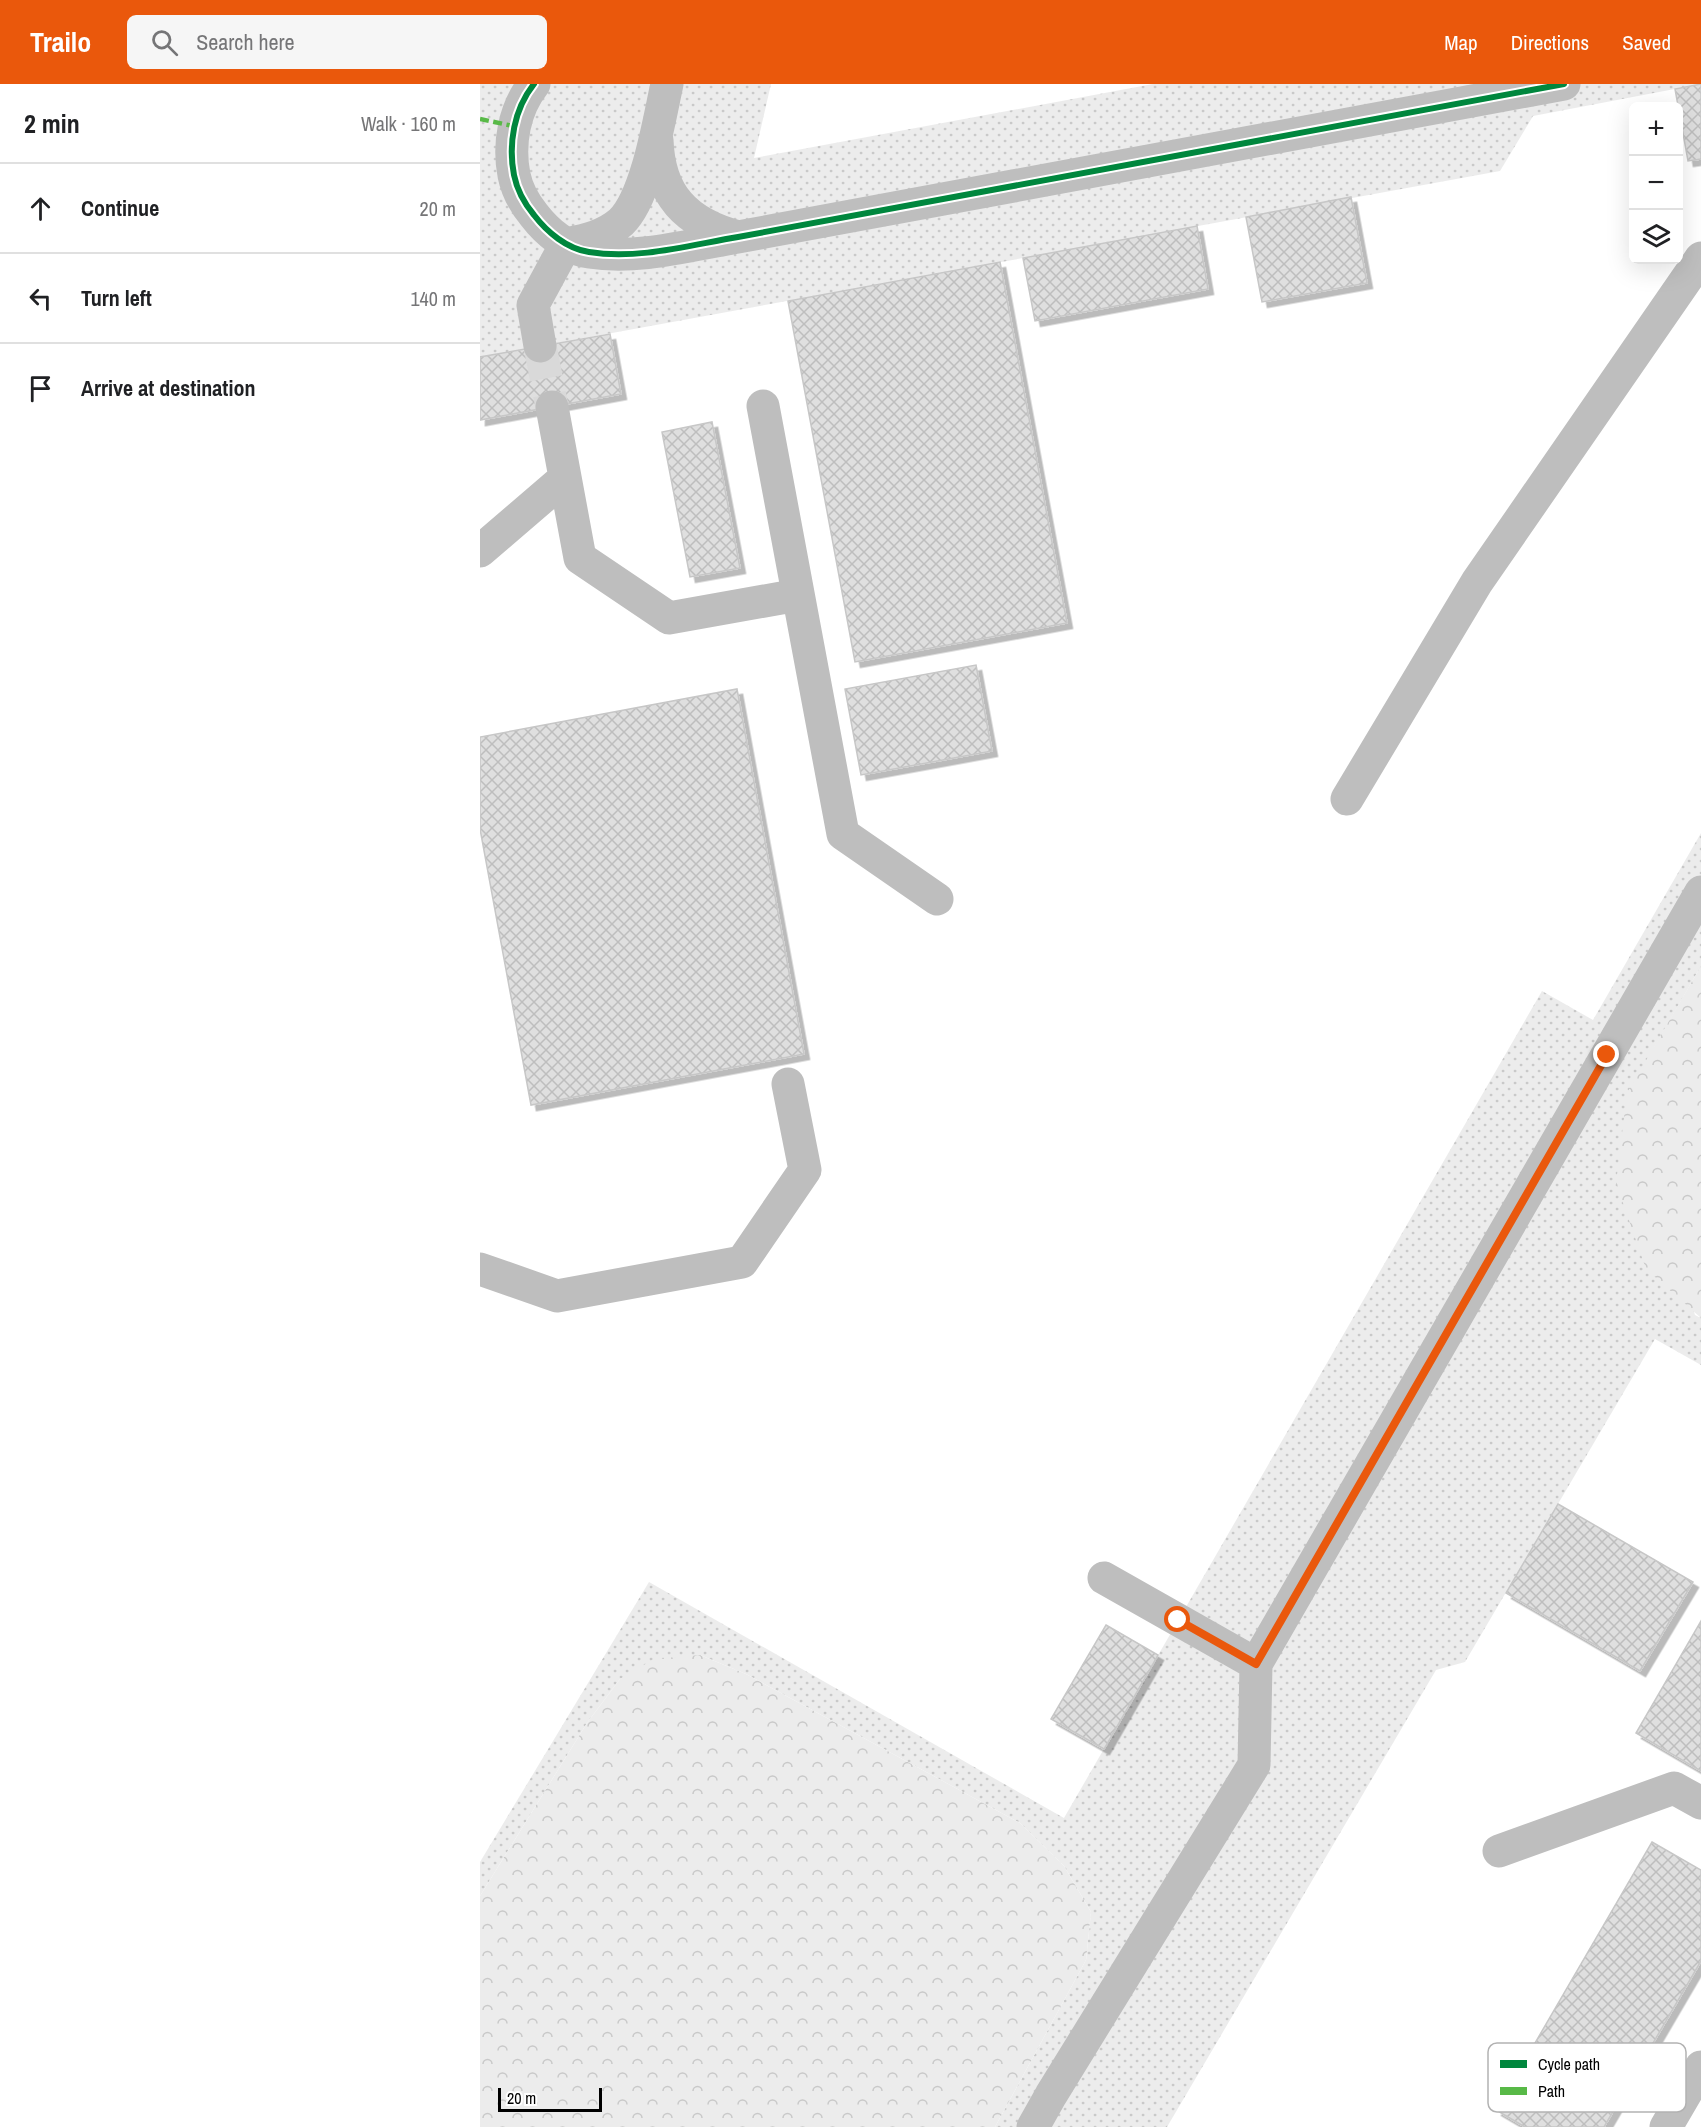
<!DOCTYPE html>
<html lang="en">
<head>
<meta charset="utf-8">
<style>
	body { margin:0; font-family:"Archivo Narrow",sans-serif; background:#f6f6f6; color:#202124 }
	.controls { position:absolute; right:18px; top:18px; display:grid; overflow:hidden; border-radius:9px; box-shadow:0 6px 24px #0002 }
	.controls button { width:54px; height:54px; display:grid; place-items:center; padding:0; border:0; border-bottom:2px solid #e0e0e0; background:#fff; color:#202124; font:30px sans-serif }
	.scale { position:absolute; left:18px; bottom:15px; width:104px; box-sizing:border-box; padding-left:6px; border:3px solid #000; border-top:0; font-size:16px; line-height:21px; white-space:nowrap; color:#000; -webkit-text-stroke:4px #fff; paint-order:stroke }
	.stop { position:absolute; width:18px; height:18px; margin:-14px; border:4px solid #ea580c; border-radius:50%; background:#fff }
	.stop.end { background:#ea580c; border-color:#fff; box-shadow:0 2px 6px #0008 }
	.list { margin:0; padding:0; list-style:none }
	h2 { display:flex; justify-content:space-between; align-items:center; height:78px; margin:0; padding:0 24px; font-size:26px }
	h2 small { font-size:20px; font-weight:400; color:#757577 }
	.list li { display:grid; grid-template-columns:39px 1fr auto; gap:18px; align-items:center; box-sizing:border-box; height:90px; padding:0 24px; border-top:2px solid #e0e0e0 }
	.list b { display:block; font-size:22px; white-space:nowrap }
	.list em { font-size:20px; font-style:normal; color:#757577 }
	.icon { flex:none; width:33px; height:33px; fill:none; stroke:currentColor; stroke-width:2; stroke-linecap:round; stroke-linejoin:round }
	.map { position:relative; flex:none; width:1221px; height:2043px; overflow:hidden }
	header { display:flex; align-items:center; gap:36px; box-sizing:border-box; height:84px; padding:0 30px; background:#ea580c; color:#fff }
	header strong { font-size:28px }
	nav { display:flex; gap:33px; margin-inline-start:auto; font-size:21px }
	.search { width:420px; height:54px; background:#f6f6f6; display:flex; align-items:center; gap:15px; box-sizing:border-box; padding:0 21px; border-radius:9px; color:#757577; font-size:22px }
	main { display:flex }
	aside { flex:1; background:#fff }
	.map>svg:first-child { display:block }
</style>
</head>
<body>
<header>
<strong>Trailo</strong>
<div class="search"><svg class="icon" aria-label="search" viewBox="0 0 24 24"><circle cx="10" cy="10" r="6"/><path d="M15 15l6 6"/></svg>Search here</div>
<nav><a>Map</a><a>Directions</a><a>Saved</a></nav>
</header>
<main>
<aside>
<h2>2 min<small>Walk · 160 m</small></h2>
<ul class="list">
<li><svg class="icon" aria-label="ahead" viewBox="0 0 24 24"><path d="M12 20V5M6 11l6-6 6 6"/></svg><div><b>Continue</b></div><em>20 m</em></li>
<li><svg class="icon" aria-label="left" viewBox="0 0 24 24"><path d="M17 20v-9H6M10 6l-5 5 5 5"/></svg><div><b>Turn left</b></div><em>140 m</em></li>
<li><svg class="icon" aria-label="arrive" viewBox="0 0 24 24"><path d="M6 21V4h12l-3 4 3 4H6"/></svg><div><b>Arrive at destination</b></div></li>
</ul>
</aside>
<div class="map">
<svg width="1221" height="2043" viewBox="0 0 1221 2043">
	<defs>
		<pattern id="green-dots" width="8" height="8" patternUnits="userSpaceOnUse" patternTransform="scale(1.5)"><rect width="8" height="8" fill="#ececec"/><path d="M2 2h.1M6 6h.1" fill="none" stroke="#c9c9c9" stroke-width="1.8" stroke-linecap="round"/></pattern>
		<pattern id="forest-crowns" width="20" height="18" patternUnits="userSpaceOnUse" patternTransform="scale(1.5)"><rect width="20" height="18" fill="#ececec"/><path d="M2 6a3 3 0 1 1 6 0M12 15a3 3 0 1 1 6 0" fill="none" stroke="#c9c9c9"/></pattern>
		<pattern id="building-cross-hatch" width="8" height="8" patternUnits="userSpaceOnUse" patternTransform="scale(1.5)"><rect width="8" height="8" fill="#dfdfdf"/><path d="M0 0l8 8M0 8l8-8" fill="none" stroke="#bebebe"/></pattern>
		<filter id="shadow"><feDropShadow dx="5.5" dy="5.5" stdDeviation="0" flood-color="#0004"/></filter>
	</defs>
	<rect width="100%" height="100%" fill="#fff"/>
	<path fill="url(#green-dots)" d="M 0,0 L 291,0 L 274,74 L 673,0 L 1221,0 L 1053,32 L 1020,87 L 0,273 Z
		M 1221,749 L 1221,882 L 1148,1009 L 1215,1231 L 1221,1234 L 1221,1281 L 1175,1255 L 985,1578 L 956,1586 L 687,2043 L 515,2043 L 606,1876 L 611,1828 L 584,1782 L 540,1739 L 266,1590 L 220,1571 L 140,1595 L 107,1639 L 0,1812 L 0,1778 L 169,1498 L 584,1734 L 1062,907 L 1113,936 Z"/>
	<path fill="url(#forest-crowns)" d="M 1221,882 L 1221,1234 L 1166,1185 L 1136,1099 L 1147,1009 Z
		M 220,1571 L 266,1590 L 540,1739 L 584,1782 L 611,1828 L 606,1876 L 515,2043 L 0,2043 L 0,1812 L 107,1639 L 140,1595 L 174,1575 Z"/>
	<path fill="url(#building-cross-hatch)" stroke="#c7c7c7" stroke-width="1.5" filter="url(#shadow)" d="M 1221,0 L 1221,75 L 1208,77 L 1195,5 Z
		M 871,113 L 887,199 L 782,218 L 766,133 Z
		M 717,142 L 728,205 L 555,237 L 543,174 Z
		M 520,178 L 587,539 L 375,578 L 308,217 Z
		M 130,250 L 141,310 L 0,336 L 0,273 Z
		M 232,338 L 260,484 L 210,493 L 182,348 Z
		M 496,581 L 512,667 L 381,691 L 365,605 Z
		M 257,605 L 324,970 L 51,1021 L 0,745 L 0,653 Z
		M 1078,1420 L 1213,1498 L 1160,1587 L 1026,1509 Z
		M 1221,1537 L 1221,1687 L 1156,1649 Z
		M 626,1541 L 678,1571 L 624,1665 L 571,1635 Z
		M 1172,1758 L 1221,1786 L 1221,1877 L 1124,2043 L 1045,2043 L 1016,2026 Z"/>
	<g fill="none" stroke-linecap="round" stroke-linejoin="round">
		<path stroke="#d9d9d9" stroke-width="33" stroke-dasharray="33 16" stroke-linecap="butt" d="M 60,262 L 72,323"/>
		<path stroke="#bebebe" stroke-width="33" d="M 54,0 C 34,25 28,60 34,91 C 37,106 44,119 54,131 C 67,148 87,165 109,168 C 158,176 210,161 258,153 L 1084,0
			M 177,56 C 179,111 206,139 258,153
			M 60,262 L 53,221 L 86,160 C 106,156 125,152 141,138 C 167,113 179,36 187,0
			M 283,322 L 363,750 L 457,815
			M 72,323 L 100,474 L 189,534 L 318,511
			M 0,467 L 85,394
			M 867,715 L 997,498 L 1221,174
			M 0,1185 L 77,1212 L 262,1178 L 325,1086 L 308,1000
			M 624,1494 L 776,1580
			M 1019,1767 L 1194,1704 L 1221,1719
			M 553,2043 L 571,2011 L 774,1681 L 776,1580 L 1221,808
			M 1186,2043 L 1221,1983"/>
		<path stroke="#58b947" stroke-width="4.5" stroke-dasharray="9 4.5" stroke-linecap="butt" d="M 0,35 L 33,42"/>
		<defs>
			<path id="cycleway" d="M 54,0 C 34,25 28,60 34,91 C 37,106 44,119 54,131 C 67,148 87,165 109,168 C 158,176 210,161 258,153 L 1084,0"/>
		</defs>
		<use href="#cycleway" stroke="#fff" stroke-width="10"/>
		<use href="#cycleway" stroke="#00873e" stroke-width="6"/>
	</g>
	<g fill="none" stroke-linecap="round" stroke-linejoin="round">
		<path stroke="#ea580c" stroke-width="8" d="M 698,1536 L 776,1580 L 1127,971"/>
	</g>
	<rect x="1008" y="1959" width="198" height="69" rx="9" fill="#fff" stroke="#b2b2b2" stroke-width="1.5"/>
	<rect x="1020" y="1976" width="27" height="8" fill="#00873e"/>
	<rect x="1020" y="2003" width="27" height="8" fill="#58b947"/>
	<g font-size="16" fill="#000">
		<text x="1058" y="1986">Cycle path</text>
		<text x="1058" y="2013">Path</text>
	</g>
</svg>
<div class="controls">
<button>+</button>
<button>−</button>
<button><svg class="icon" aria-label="layers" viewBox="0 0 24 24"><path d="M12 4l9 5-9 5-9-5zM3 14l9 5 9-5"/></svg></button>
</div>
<div class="scale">20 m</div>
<div class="stop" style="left:698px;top:1536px"></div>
<div class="stop end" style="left:1127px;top:971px"></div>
</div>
</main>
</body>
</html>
